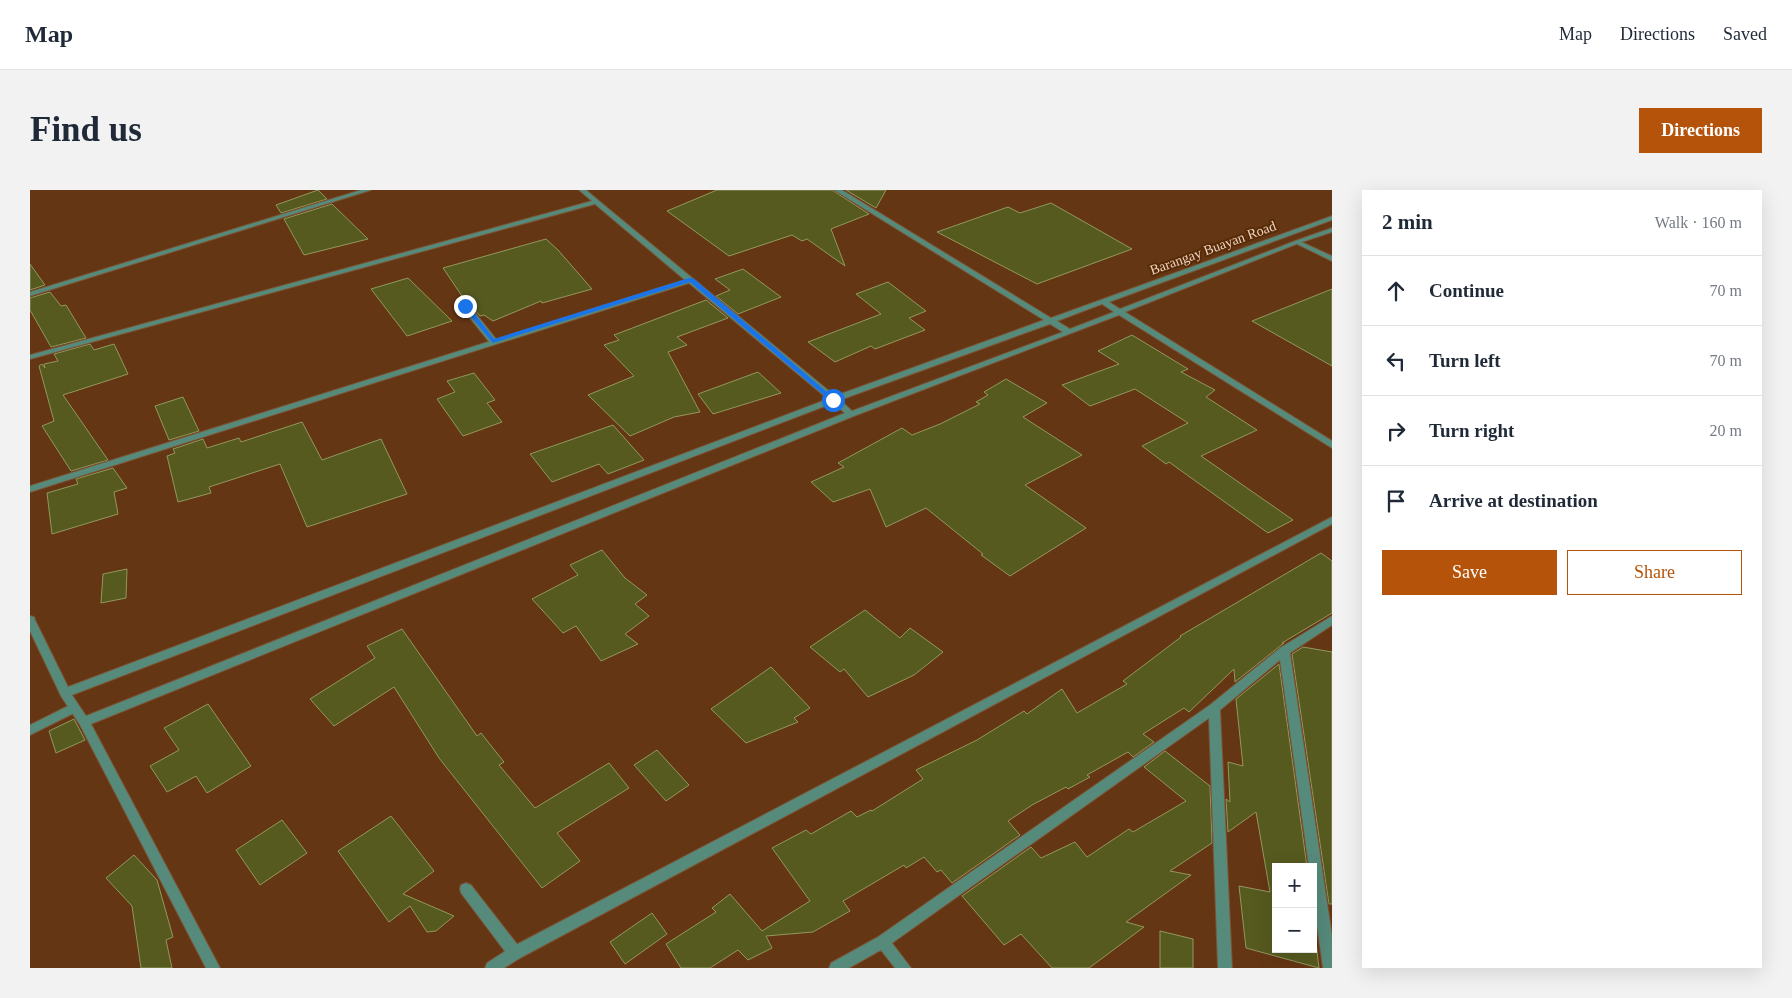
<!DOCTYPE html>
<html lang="en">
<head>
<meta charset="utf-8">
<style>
	body { margin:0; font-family:Georgia,serif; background:#f2f2f3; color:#1f2937 }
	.controls { position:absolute; right:15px; bottom:15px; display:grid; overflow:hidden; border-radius:0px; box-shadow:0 5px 20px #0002 }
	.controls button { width:45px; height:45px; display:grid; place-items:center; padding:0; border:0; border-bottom:1px solid #e0e1e3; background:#fff; color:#1f2937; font:25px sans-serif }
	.stop { position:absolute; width:15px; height:15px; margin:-11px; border:4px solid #1a73e8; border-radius:50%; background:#fff }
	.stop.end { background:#1a73e8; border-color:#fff; box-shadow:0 1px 5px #0008 }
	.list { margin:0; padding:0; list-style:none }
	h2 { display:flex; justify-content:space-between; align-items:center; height:65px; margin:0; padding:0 20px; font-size:21px }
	h2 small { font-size:16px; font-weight:400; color:#747a83 }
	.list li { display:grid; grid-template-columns:32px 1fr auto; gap:15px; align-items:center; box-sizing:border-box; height:70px; padding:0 20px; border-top:1px solid #e0e1e3 }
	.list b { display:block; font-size:19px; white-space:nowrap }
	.list em { font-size:16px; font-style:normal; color:#747a83 }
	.actions { display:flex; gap:10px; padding:15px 20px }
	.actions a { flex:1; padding:11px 0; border:1px solid #b45309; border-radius:0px; text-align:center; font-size:18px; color:#b45309 }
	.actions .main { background:#b45309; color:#fff }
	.icon { flex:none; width:28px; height:28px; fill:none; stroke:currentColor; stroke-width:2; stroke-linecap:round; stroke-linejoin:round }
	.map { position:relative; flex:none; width:1302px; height:778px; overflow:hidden; border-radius:0px }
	header { display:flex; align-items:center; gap:30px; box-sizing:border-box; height:70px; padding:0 25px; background:#fff; border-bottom:1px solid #e0e1e3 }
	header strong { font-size:24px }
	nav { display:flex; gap:28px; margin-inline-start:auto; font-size:18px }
	.intro { display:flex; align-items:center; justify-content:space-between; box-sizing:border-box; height:120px; padding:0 30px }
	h1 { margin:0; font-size:35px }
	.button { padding:12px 22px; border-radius:0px; background:#b45309; color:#fff; font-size:18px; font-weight:700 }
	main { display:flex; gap:30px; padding:0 30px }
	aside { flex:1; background:#fff; border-radius:0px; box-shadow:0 5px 20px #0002 }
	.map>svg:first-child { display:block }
</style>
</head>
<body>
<header>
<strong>Map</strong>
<nav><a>Map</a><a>Directions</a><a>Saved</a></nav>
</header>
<div class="intro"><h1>Find us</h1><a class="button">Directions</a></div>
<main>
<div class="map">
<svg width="1302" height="778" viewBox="0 0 1302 778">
	<rect width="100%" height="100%" fill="#643614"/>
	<path fill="#565a1f" stroke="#92985d" d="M 288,0 L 297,9 L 251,23 L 246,15 Z
		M 687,0 L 802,0 L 839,24 L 801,39 L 815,76 L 777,49 L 772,51 L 762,45 L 699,66 L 637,21 Z
		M 816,0 L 856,0 L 846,18 Z
		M 1021,13 L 1102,59 L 1007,94 L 907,42 L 978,17 L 990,23 Z
		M 302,14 L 338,49 L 274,65 L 254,29 Z
		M 516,49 L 528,60 L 562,99 L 512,113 L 511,111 L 463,131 L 454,125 L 450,126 L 439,113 L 436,112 L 413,78 Z
		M 0,74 L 15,95 L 0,100 Z
		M 713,79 L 751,107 L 708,124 L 686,106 L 700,100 L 685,89 Z
		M 378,88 L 422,131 L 377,146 L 341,99 Z
		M 858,92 L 896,121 L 879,128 L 895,140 L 845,159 L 841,156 L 805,172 L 778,152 L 851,124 L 826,104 Z
		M 1302,99 L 1302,176 L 1222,131 Z
		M 20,102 L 31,116 L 36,115 L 56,148 L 21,157 L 0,120 L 0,108 Z
		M 676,110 L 698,128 L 647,147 L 657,155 L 638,162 L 670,222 L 644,227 L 600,246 L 558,205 L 604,186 L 574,155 L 589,150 L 584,145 Z
		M 1102,145 L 1158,179 L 1151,182 L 1185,200 L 1176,207 L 1227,240 L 1171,266 L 1263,330 L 1238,343 L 1139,272 L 1136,274 L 1112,256 L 1158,233 L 1105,199 L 1060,216 L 1032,195 L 1089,174 L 1068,161 Z
		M 60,154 L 64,160 L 84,154 L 98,184 L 33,205 L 78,270 L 41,281 L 12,236 L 24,231 L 9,176 L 12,174 L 15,178 L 14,174 L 28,171 L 24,164 Z
		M 728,182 L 751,203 L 683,224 L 668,204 Z
		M 444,183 L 465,210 L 457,213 L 472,232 L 433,246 L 407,209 L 425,202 L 417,191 Z
		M 976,189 L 1017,213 L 993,227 L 1052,265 L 995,295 L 1056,338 L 980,386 L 951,365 L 953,364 L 896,318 L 856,337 L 840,299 L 803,312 L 781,292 L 814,277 L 808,273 L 872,238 L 882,245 L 910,234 L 950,214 L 946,212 L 958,205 L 954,202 Z
		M 153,207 L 169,241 L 139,250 L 125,216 Z
		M 272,232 L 292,270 L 351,249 L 377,304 L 277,337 L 250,274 L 179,297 L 181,303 L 148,312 L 137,266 L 145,263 L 143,259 L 173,249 L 177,258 L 209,248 L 211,252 Z
		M 583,235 L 614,270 L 578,284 L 569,274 L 522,292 L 500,264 Z
		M 83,278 L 97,298 L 84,302 L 88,324 L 22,344 L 17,303 L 48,294 L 46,289 Z
		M 572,360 L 595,388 L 617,405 L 605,414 L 619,426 L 595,444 L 608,454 L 571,471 L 546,436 L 533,443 L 502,409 L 548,385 L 540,375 Z
		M 1291,363 L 1302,371 L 1302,423 L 1252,453 L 1254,453 L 1205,492 L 1204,479 L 1159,522 L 1154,518 L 1113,544 L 1124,552 L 1103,567 L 1098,562 L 1057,585 L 1060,587 L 1038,599 L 1036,597 L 1002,615 L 978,631 L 990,645 L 922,693 L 911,680 L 907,682 L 894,667 L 876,678 L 874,675 L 813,711 L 820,721 L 783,742 L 736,746 L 742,758 L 718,770 L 708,760 L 680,778 L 651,778 L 636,754 L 686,722 L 682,718 L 700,704 L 732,741 L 780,711 L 742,658 L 776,640 L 781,644 L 821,621 L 827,627 L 841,620 L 842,621 L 893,589 L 886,580 L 947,550 L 994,521 L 997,524 L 1032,499 L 1047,523 L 1097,494 L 1093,491 L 1151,447 L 1150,446 Z
		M 97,379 L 96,408 L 71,413 L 73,384 Z
		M 835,420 L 870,448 L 880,438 L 913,462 L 884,485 L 838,507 L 814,479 L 810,482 L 780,457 Z
		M 372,439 L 447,546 L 451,543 L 474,572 L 469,575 L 505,618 L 579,573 L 599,598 L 527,643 L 550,671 L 512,698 L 409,568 L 364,497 L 304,536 L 280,509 L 345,468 L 337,456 Z
		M 1273,457 L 1302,462 L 1302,714 L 1299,714 L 1262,464 Z
		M 1249,474 L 1277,677 L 1246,677 L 1246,759 L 1283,759 L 1283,727 L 1289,778 L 1216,758 L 1209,696 L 1240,702 L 1226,622 L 1198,642 L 1196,609 L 1200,612 L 1198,572 L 1213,576 L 1206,509 Z
		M 741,477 L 780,518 L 764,528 L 768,532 L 716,553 L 681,519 Z
		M 178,514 L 221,576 L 177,603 L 166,586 L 137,602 L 120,576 L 149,560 L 134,538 Z
		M 44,529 L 55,550 L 26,563 L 19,541 Z
		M 627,560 L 659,595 L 636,611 L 604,575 Z
		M 1135,561 L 1180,596 L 1182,653 L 1140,681 L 1161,685 L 1096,732 L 1114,737 L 1059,778 L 1022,778 L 991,744 L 974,755 L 932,706 L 1001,657 L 1011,668 L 1045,652 L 1057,667 L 1099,639 L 1103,642 L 1156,611 L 1114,577 Z
		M 361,626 L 404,681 L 373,704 L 424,726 L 406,741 L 397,742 L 380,716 L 359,732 L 308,661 Z
		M 252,630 L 277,663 L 230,695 L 206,660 Z
		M 104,665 L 127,690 L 143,747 L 136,750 L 142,778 L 111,778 L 102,716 L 76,688 Z
		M 622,723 L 637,744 L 595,774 L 580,752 Z
		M 1130,741 L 1163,749 L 1163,778 L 1130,778 Z"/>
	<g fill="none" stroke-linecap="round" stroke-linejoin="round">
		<defs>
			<path id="service" d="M 1265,51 L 1269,51 L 1302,66 L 1302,71 L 1265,53 Z
				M 432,114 L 438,114 L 466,149 L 466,153 L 460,153 L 432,118 Z
				M 44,513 L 48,515 L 50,518 L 48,521 L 0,545 L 0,535 Z
				M 436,693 L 441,695 L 490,758 L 492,763 L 490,768 L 485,770 L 480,768 L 431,703 L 430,699 L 431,695 Z"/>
			<path id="minor" d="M 331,0 L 341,0 L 0,106 L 0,102 Z
				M 549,0 L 556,0 L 569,11 L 805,206 L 1014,130 L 804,0 L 812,0 L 1021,128 L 1302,26 L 1302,30 L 1079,112 L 1090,119 L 1265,51 L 1302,38 L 1302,42 L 1269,53 L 1095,122 L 1302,251 L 1302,258 L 1089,125 L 824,226 L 61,534 L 190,778 L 176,778 L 50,535 L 31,506 L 0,441 L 0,426 L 4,427 L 5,430 L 38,497 L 798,209 L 659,93 L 0,302 L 0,296 L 655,90 L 565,14 L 0,169 L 0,165 L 562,11 ZM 1072,114 L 1084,122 L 1040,139 L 1027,131 ZM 1020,134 L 1033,142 L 822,221 L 810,210 ZM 803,213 L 815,223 L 56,526 L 42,505 Z
				M 1302,327 L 1302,334 L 490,768 L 474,778 L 455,778 L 457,773 L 480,758 Z
				M 1302,426 L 1302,435 L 1260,463 L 1302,746 L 1302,778 L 1293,778 L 1283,707 L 1283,677 L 1279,677 L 1250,470 L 1190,520 L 1202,778 L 1188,778 L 1179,528 L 862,753 L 881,778 L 865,778 L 851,760 L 819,778 L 799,778 L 801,773 L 848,747 L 1180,515 L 1250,458 Z"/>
		</defs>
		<use href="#service" stroke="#7d5233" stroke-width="2"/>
		<use href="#minor" stroke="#7d5233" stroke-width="2"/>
		<use href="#service" fill="#568a7b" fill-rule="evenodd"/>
		<use href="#minor" fill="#568a7b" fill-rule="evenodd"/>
	</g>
	<path fill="#1a73e8" d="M 659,88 L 663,88 L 805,209 L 805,211 L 801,211 L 660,92 L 463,153 L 432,116 L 437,114 L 464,149 Z"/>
	<g text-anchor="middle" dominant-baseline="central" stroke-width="4" stroke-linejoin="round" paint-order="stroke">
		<g font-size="14" fill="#efd2c1" stroke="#582b07">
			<text transform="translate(1183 58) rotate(-20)">Barangay Buayan Road</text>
		</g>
	</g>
</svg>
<div class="controls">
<button>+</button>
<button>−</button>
</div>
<div class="stop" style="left:803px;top:210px"></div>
<div class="stop end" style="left:435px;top:116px"></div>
</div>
<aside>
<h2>2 min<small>Walk · 160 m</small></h2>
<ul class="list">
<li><svg class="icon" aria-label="ahead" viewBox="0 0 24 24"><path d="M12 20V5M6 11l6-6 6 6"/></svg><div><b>Continue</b></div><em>70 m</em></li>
<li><svg class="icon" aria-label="left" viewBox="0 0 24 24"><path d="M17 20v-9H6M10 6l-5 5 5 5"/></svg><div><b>Turn left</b></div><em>70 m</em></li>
<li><svg class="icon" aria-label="right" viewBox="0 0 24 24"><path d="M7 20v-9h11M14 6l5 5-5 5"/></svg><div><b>Turn right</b></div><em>20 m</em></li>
<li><svg class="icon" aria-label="arrive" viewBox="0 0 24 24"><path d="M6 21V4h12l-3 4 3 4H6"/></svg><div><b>Arrive at destination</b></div></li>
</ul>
<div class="actions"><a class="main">Save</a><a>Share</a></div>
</aside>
</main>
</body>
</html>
